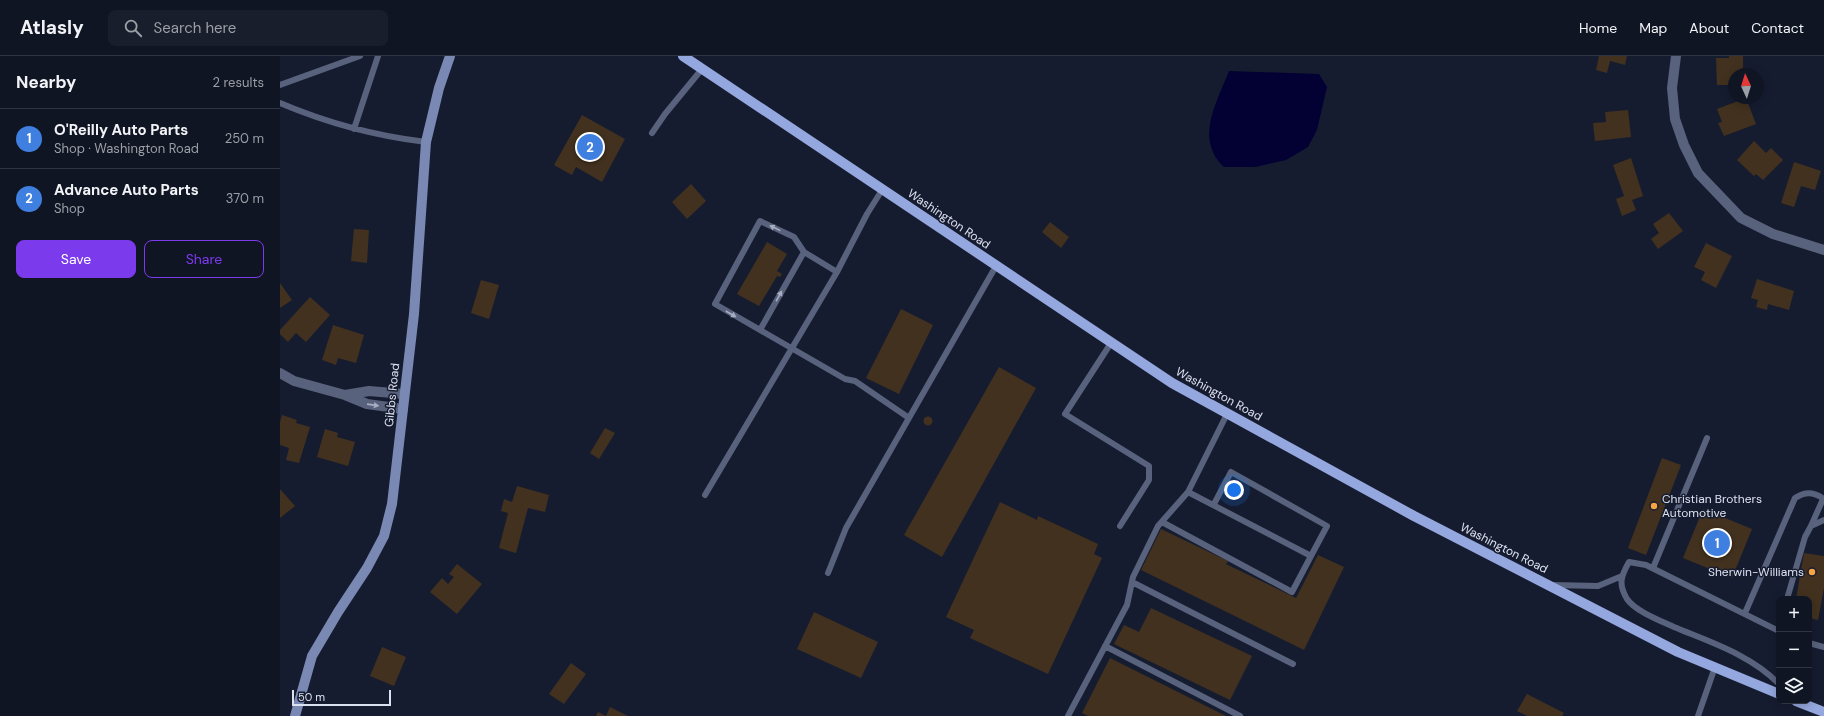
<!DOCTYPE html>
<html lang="en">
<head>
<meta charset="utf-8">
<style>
	body { margin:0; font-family:"DM Sans",sans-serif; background:#191e2c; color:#f1f3f6 }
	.controls { position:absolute; right:12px; bottom:12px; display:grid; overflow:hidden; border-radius:8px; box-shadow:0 2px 10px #0003 }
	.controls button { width:36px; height:36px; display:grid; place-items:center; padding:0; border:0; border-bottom:1px solid #303441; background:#101524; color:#f1f3f6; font:20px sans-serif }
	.compass { position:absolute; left:1448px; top:12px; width:36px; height:36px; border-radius:50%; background:#101524; box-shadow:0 2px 10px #0003; rotate:356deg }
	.scale { position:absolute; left:12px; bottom:10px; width:99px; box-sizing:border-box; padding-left:4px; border:2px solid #dce1ef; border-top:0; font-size:11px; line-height:14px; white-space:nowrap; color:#dce1ef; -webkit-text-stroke:3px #161c30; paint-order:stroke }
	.you { position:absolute; left:954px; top:434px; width:14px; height:14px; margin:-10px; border:3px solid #fff; border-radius:50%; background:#1a73e8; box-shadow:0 0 0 6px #1a73e833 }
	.badge { display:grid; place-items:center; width:26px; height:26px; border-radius:50%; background:#7c3aed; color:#fff; font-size:13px; font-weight:700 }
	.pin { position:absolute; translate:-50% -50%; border:2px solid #fff; box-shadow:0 1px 4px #0006 }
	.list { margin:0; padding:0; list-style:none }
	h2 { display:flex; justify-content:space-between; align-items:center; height:52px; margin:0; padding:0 16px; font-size:17px }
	h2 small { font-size:13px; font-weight:400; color:#9c9fa6 }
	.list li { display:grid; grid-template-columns:26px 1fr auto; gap:12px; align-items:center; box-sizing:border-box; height:60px; padding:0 16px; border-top:1px solid #303441 }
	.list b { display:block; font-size:15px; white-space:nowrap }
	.list p { margin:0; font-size:13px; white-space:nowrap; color:#9c9fa6 }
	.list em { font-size:13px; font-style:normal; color:#9c9fa6 }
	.actions { display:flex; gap:8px; padding:12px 16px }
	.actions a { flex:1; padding:9px 0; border:1px solid #7c3aed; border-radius:8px; text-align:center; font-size:14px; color:#7c3aed }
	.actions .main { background:#7c3aed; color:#fff }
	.icon { flex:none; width:22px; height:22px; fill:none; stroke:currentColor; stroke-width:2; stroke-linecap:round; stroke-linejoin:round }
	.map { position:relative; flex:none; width:1544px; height:660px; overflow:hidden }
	header { display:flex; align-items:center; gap:24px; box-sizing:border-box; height:56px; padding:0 20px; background:#101524; border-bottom:1px solid #303441 }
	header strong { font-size:19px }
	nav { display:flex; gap:22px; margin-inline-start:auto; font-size:14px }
	.search { width:280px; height:36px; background:#191e2c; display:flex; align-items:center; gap:10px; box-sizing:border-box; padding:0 14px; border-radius:8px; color:#9c9fa6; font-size:15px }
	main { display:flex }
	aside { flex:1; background:#101524 }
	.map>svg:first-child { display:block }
</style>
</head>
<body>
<header>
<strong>Atlasly</strong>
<div class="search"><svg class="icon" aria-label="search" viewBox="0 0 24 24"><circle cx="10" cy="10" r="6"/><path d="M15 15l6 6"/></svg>Search here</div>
<nav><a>Home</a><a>Map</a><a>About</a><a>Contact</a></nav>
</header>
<main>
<aside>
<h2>Nearby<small>2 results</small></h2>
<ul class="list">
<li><span class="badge" style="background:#3f7fe0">1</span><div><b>O'Reilly Auto Parts</b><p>Shop · Washington Road</p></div><em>250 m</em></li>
<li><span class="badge" style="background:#3f7fe0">2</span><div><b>Advance Auto Parts</b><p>Shop</p></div><em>370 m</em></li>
</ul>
<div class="actions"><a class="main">Save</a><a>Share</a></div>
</aside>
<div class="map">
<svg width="1544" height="660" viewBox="0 0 1544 660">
	<rect width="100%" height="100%" fill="#161c30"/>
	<path fill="#030033" d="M 949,15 L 1039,18 L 1047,31 L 1037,74 L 1028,91 L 1006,104 L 975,111 L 944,111 C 914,83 937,46 949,15 Z"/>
	<path fill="#42311e" d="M 1319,0 L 1347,0 L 1345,9 L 1330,5 L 1327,17 L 1316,14 Z
		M 1449,0 L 1463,0 L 1463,18 L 1454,18 L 1454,29 L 1437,29 L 1436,2 L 1449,2 Z
		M 1466,42 L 1476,68 L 1444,80 L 1438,67 L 1442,66 L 1437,53 Z
		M 1348,54 L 1351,81 L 1315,85 L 1313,67 L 1326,66 L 1325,56 Z
		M 302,59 L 345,83 L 322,126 L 296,111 L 292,119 L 274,109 Z
		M 1474,85 L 1486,97 L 1491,92 L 1503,104 L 1483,124 L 1476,118 L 1474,120 L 1457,104 Z
		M 1351,102 L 1363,140 L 1352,144 L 1356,154 L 1342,160 L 1336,143 L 1344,140 L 1333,109 Z
		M 1514,106 L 1541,115 L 1535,134 L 1521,130 L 1514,151 L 1501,147 Z
		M 411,128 L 426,145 L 407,163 L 392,146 Z
		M 1389,157 L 1403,175 L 1378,193 L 1371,183 L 1379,177 L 1373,168 Z
		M 770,166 L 789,181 L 781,192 L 762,176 Z
		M 74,173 L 89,174 L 87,207 L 71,205 Z
		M 487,186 L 507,198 L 497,215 L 502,218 L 500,221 L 497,220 L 479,250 L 457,238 Z
		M 1426,187 L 1452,200 L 1436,232 L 1421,224 L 1425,216 L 1414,211 Z
		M 1477,223 L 1514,235 L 1509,254 L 1488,248 L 1487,254 L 1476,251 L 1478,244 L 1471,242 Z
		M 201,224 L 219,229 L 209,263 L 191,257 Z
		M 0,227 L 12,244 L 0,252 Z
		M 30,241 L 50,259 L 26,286 L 16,277 L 8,286 L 0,278 L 0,274 Z
		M 621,253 L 653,269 L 619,338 L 586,322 Z
		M 53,269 L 84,279 L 76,307 L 58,302 L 56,309 L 42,304 Z
		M 719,311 L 756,332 L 662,501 L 624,479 Z
		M 2,359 L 17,364 L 16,367 L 30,371 L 19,407 L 6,404 L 9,392 L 0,389 L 0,366 Z
		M643.5 365a4.5 4.5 0 1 1 9 0a4.5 4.5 0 1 1-9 0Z
		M 325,372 L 335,377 L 319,403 L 310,397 Z
		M 45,373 L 58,377 L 57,381 L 75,386 L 68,410 L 37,401 Z
		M 1382,402 L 1401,409 L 1366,499 L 1348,492 Z
		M 237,430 L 269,439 L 265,456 L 248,452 L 236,497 L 219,492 L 228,457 L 221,455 L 224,443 L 232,446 Z
		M 0,433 L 15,450 L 0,462 Z
		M 720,446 L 757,464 L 758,460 L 818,488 L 814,498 L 822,502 L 768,618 L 690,582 L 694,574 L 666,561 Z
		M 1423,453 L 1472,473 L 1452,522 L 1403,502 Z
		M 881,473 L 948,505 L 946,508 L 1016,542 L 1038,499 L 1064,511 L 1024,594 L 861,514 Z
		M 1524,497 L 1544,500 L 1544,532 L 1538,564 L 1529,562 L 1529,543 L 1516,543 Z
		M 177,508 L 202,528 L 177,558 L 150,536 L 162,522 L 168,528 L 174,521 L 169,518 Z
		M 871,552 L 972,600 L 950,644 L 834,588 L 844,569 L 859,576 Z
		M 534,556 L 598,586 L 581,622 L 517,593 Z
		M 102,591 L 126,601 L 114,630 L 90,620 Z
		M 830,602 L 946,660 L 808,660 L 802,657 Z
		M 291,607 L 306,618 L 284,648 L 269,638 Z
		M 1247,638 L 1284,657 L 1282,660 L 1247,660 L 1237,655 Z
		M 330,651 L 348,660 L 316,660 L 318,656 L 326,660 Z"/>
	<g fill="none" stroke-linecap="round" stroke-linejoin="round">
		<path stroke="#58627c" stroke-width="6" d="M 0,29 L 80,0
			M 0,47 C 47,67 96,80 146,86
			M 74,73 L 98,0
			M 372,77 L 385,58 L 422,13
			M 557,216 L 524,196 L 514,181 L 480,165 L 435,248 L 565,323 L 575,325 L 629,362
			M 480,274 L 524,196
			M 831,287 L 785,358 L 869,410 L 869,424 L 840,470
			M 908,436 L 1031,500 L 1047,470 L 951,416 L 934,448
			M 425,439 L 557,216 L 587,158 L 602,134
			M 882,466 L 1012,536 L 1031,500
			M 1531,470 L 1543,443
			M 1373,512 L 1427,382
			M 548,517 L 566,472 L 716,210
			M 852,526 L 1013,608
			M 1271,529 L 1318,530 L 1342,520
			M 1507,543 L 1525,481 L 1531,470 L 1544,464
			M 1465,557 L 1515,442 C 1526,435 1534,436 1544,443
			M 1499,575 L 1366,509 L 1349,506 C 1341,520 1338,528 1347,543 C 1355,555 1381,565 1394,571 C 1430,586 1471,599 1499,628
			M 1529,587 L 1544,591
			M 825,590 L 960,660
			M 788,660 L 847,549 L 853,521 L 878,470 L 908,436 L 947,358
			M 1418,660 L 1435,611"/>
		<path stroke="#58627c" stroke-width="10" d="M 1396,0 L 1392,32 L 1395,63 L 1404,89 L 1418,117 L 1461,162 L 1493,178 L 1544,194
			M 0,317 L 14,325 L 65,339 L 87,348 L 123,353
			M 65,339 L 89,335 L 124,338"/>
		<path stroke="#7a89b3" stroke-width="10" d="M 15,660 L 32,600 L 58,556 L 87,512 L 104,480 L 112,448 L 134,258 L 146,86 L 159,32 L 170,0"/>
		<path stroke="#94a7de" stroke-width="10" d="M 403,0 L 892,327 L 1134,460 L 1398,596 L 1499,638
			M 1516,645 L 1544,656"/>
	</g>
	<defs><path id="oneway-solid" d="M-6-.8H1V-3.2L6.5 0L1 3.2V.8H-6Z"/></defs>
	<g fill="#a7aec1">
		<use href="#oneway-solid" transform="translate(495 172) rotate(-154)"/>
		<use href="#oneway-solid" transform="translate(499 240) rotate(-61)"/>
		<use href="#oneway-solid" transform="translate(451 258) rotate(30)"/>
		<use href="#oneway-solid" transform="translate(93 349) rotate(8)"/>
	</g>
	<g fill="#f4a443" stroke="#161c30" stroke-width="1.5">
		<circle cx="1374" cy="450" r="4"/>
		<circle cx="1532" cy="516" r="4"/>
	</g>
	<g text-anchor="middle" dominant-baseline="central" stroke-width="3" stroke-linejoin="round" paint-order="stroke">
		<g font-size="12" fill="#dce1ef" stroke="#161c30">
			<text transform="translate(669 163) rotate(34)">Washington Road</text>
			<text transform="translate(939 338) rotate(29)">Washington Road</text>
			<text transform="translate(112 339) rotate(-84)">Gibbs Road</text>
			<text transform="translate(1224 492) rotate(27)">Washington Road</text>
		</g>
		<g font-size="12" fill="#dce1ef" stroke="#161c30" text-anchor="start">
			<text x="1382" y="443">Christian Brothers<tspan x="1382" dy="14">Automotive</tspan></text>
			<text x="1524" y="516" text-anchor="end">Sherwin-Williams</text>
		</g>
	</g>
</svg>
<div class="controls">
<button>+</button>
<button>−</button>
<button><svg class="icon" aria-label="layers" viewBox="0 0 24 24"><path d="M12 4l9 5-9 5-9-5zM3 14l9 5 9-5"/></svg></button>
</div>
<svg class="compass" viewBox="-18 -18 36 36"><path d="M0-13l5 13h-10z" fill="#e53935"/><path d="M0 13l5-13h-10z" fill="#9c9fa6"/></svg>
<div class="scale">50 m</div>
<div class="you"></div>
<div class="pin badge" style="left:1437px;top:487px;background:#3f7fe0">1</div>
<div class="pin badge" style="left:310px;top:91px;background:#3f7fe0">2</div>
</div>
</main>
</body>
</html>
